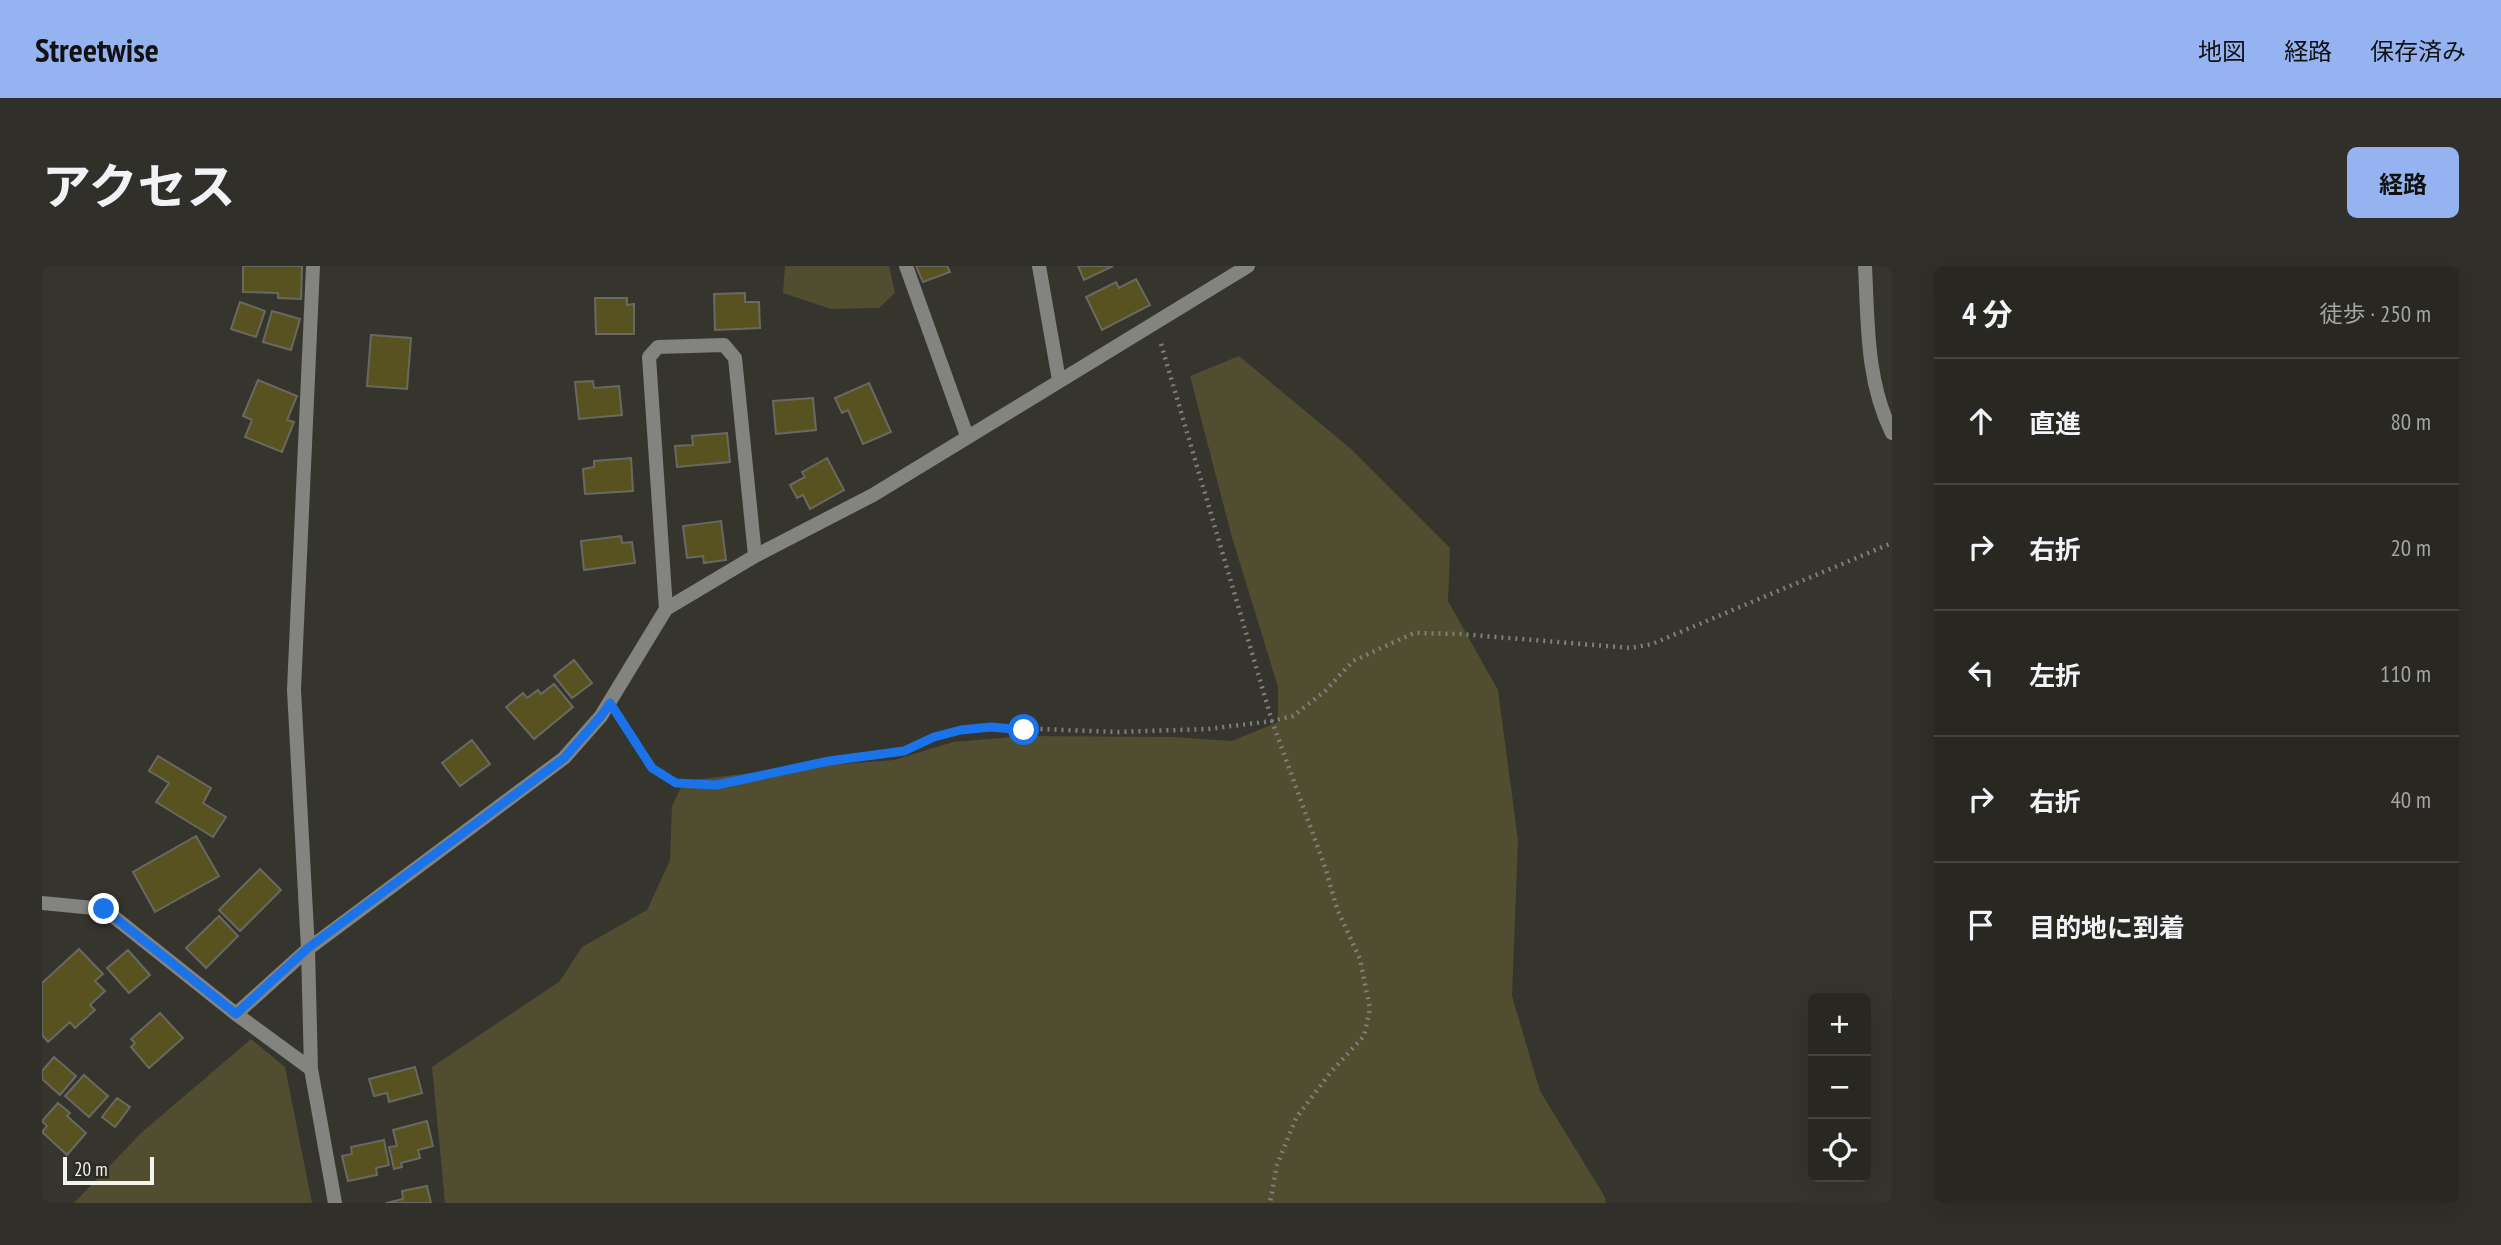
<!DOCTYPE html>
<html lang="ja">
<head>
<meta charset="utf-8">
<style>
	body { margin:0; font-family:"PT Sans Narrow","Noto Sans JP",sans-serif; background:#302f2a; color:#f1f3f6 }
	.controls { position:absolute; right:21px; bottom:21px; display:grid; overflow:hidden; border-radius:10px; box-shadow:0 7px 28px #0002 }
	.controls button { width:63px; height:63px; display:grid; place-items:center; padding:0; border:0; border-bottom:2px solid #444440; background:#282722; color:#f1f3f6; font:35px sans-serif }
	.scale { position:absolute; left:21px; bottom:18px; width:91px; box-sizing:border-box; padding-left:7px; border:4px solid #f3f3ee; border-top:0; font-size:19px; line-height:24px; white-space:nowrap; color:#f3f3ee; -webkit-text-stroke:5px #2b2a23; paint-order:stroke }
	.stop { position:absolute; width:21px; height:21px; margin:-16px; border:5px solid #1a73e8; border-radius:50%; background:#fff }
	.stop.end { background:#1a73e8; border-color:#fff; box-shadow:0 2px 7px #0008 }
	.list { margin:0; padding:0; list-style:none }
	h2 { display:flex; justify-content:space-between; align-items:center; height:91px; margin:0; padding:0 28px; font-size:30px }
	h2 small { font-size:23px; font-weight:400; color:#a5a5a5 }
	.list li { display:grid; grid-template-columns:46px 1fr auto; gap:21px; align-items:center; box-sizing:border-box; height:126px; padding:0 28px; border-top:2px solid #444440 }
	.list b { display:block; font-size:26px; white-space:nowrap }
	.list em { font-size:23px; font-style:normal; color:#a5a5a5 }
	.icon { flex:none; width:38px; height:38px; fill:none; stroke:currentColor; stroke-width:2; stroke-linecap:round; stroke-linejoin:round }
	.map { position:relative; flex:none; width:1850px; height:937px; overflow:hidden; border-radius:10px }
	header { display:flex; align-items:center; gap:42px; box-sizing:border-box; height:98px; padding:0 35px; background:#95b2f1; color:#111 }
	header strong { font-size:33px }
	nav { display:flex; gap:38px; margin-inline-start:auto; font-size:24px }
	.intro { display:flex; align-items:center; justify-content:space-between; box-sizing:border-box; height:168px; padding:0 42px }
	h1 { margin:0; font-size:49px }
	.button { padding:18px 32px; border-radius:10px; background:#95b2f1; color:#111; font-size:24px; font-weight:700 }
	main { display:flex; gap:42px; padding:0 42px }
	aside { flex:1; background:#282722; border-radius:10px; box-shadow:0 7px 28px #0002 }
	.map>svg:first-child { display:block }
</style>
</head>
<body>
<header>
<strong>Streetwise</strong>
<nav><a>地図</a><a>経路</a><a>保存済み</a></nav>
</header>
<div class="intro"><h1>アクセス</h1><a class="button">経路</a></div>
<main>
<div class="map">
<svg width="1850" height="937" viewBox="0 0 1850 937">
	<rect width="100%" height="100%" fill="#35342d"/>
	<path fill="#504d30" d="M 743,0 L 847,0 L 853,27 L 837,42 L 789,43 L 741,27 Z
		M 1197,90 L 1309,183 L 1408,282 L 1406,335 L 1456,424 L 1476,574 L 1470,730 L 1498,825 L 1563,931 L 1564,937 L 403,937 L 390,801 L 518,715 L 540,681 L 605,644 L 628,594 L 630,540 L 642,515 L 761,501 L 852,494 L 911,476 L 983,470 L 1130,471 L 1190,475 L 1236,456 L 1236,421 L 1189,268 L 1148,110 Z
		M 209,773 L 243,801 L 270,937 L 32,937 L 99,867 Z"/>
	<path fill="#585220" stroke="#6a6961" stroke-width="2" d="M 201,0 L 260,0 L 259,33 L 236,32 L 236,27 L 201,26 Z
		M 874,0 L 905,0 L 908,6 L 881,16 Z
		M 1036,0 L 1071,0 L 1042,14 Z
		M 1094,13 L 1108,39 L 1060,64 L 1044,31 L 1074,16 L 1077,22 Z
		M 703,27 L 703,36 L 717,36 L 718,62 L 673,64 L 672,28 Z
		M 553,32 L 585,32 L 585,39 L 592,38 L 592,68 L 554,68 Z
		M 198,36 L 223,45 L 214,71 L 189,63 Z
		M 230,45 L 258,53 L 249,84 L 221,76 Z
		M 329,69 L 369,72 L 365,123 L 325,120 Z
		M 216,114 L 255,130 L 245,154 L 252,156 L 240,186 L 203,171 L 210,154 L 201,150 Z
		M 551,115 L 552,122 L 577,120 L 580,149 L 537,153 L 533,116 Z
		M 827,117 L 849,166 L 821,178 L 806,144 L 800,147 L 793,132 Z
		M 771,132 L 774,164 L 734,168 L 731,135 Z
		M 685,167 L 688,196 L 635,201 L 633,180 L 651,179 L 650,170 Z
		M 589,192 L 591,225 L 543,228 L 541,203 L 552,201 L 552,195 Z
		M 785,192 L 802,224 L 768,243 L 761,229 L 755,232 L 748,219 L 763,211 L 760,206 Z
		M 679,255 L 684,294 L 662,297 L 661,290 L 645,292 L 641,260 Z
		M 579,270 L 580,277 L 590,276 L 593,297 L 542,304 L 539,275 Z
		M 532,394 L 550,417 L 530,432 L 512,410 Z
		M 512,418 L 531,441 L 492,473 L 464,441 L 481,427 L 485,432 L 496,424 L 499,428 Z
		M 430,474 L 448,498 L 418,520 L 400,497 Z
		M 116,490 L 169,522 L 161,537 L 184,551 L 171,571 L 114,536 L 127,517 L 107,505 Z
		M 154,570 L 177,610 L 113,646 L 91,606 Z
		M 218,603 L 239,624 L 198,665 L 177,644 Z
		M 177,650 L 196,670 L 164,702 L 144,682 Z
		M 37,683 L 61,708 L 53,715 L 63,725 L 48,739 L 53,744 L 33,762 L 28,756 L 6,776 L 0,769 L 0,717 Z
		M 86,684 L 108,709 L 87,727 L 65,702 Z
		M 118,747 L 141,772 L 107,802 L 89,781 L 93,777 L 89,773 Z
		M 12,791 L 34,810 L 18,829 L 0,813 L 0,805 Z
		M 373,801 L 380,827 L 347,836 L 345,827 L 332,830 L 327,813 Z
		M 42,809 L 66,830 L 47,851 L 23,830 Z
		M 75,832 L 88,841 L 73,861 L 60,851 Z
		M 16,837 L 28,847 L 25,850 L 44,867 L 25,889 L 0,866 L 5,860 L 0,855 Z
		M 385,855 L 391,880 L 376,884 L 378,892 L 359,897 L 360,901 L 352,903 L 347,881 L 355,880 L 351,864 Z
		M 342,874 L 347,899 L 334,902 L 335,909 L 306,915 L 300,890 L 310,888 L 309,881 Z
		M 385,920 L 389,937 L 344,937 L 361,933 L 360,925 Z"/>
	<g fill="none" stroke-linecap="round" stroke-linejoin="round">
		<path stroke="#7f7f79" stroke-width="4.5" stroke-dasharray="2 5" stroke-linecap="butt" d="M 1119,78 L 1230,455 L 1284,604 L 1295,643 L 1318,693 L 1328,743 L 1322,770 L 1288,807 L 1254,852 L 1235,899 L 1228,937
			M 580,456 L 610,502 L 634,517 L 673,519 L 787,495 L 862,485 L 892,471 L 919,465 L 949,461 L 1074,466 L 1166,463 L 1230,455 L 1251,450 L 1283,425 L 1311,395 L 1372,367 L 1418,368 L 1589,382 L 1610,378 L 1850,277"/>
		<path stroke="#83837f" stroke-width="14" d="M 864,0 L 925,170"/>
		<path stroke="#83837f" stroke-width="14" d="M 271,0 L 252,424 L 266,683 L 269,803 L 293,937
			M 997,0 L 1017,114
			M 1823,0 C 1826,57 1824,115 1850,167
			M 624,343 L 607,91 L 616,81 L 682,79 L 693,92 L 713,290
			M 0,637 L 62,643 L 194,748 L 269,803
			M 194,748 L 266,683 L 522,492 L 559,450 L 624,343 L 713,290 L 831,229 L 1206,0"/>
	</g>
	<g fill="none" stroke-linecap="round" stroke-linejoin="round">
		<path stroke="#1a73e8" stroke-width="9" d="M 62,643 L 194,748 L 266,682 L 522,492 L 559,450 L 568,437 L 610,502 L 634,517 L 674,519 L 787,495 L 862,485 L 892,471 L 919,464 L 949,461 L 982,464"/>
	</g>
</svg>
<div class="controls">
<button>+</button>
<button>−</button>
<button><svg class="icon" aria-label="locate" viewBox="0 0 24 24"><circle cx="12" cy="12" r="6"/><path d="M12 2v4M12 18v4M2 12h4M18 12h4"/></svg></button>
</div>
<div class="scale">20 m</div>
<div class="stop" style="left:982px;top:464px"></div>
<div class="stop end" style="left:62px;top:643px"></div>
</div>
<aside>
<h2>4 分<small>徒歩 · 250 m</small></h2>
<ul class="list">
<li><svg class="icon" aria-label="ahead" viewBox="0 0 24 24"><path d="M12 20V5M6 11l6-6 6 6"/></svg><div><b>直進</b></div><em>80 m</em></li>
<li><svg class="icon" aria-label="right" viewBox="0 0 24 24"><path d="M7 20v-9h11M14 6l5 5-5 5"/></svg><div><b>右折</b></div><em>20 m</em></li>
<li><svg class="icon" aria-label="left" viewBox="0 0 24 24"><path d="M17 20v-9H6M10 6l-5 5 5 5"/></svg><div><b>左折</b></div><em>110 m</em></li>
<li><svg class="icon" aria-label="right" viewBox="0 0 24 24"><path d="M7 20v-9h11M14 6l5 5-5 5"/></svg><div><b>右折</b></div><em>40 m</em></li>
<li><svg class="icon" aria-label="arrive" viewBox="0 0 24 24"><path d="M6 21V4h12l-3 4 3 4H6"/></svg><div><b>目的地に到着</b></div></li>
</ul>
</aside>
</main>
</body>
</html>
